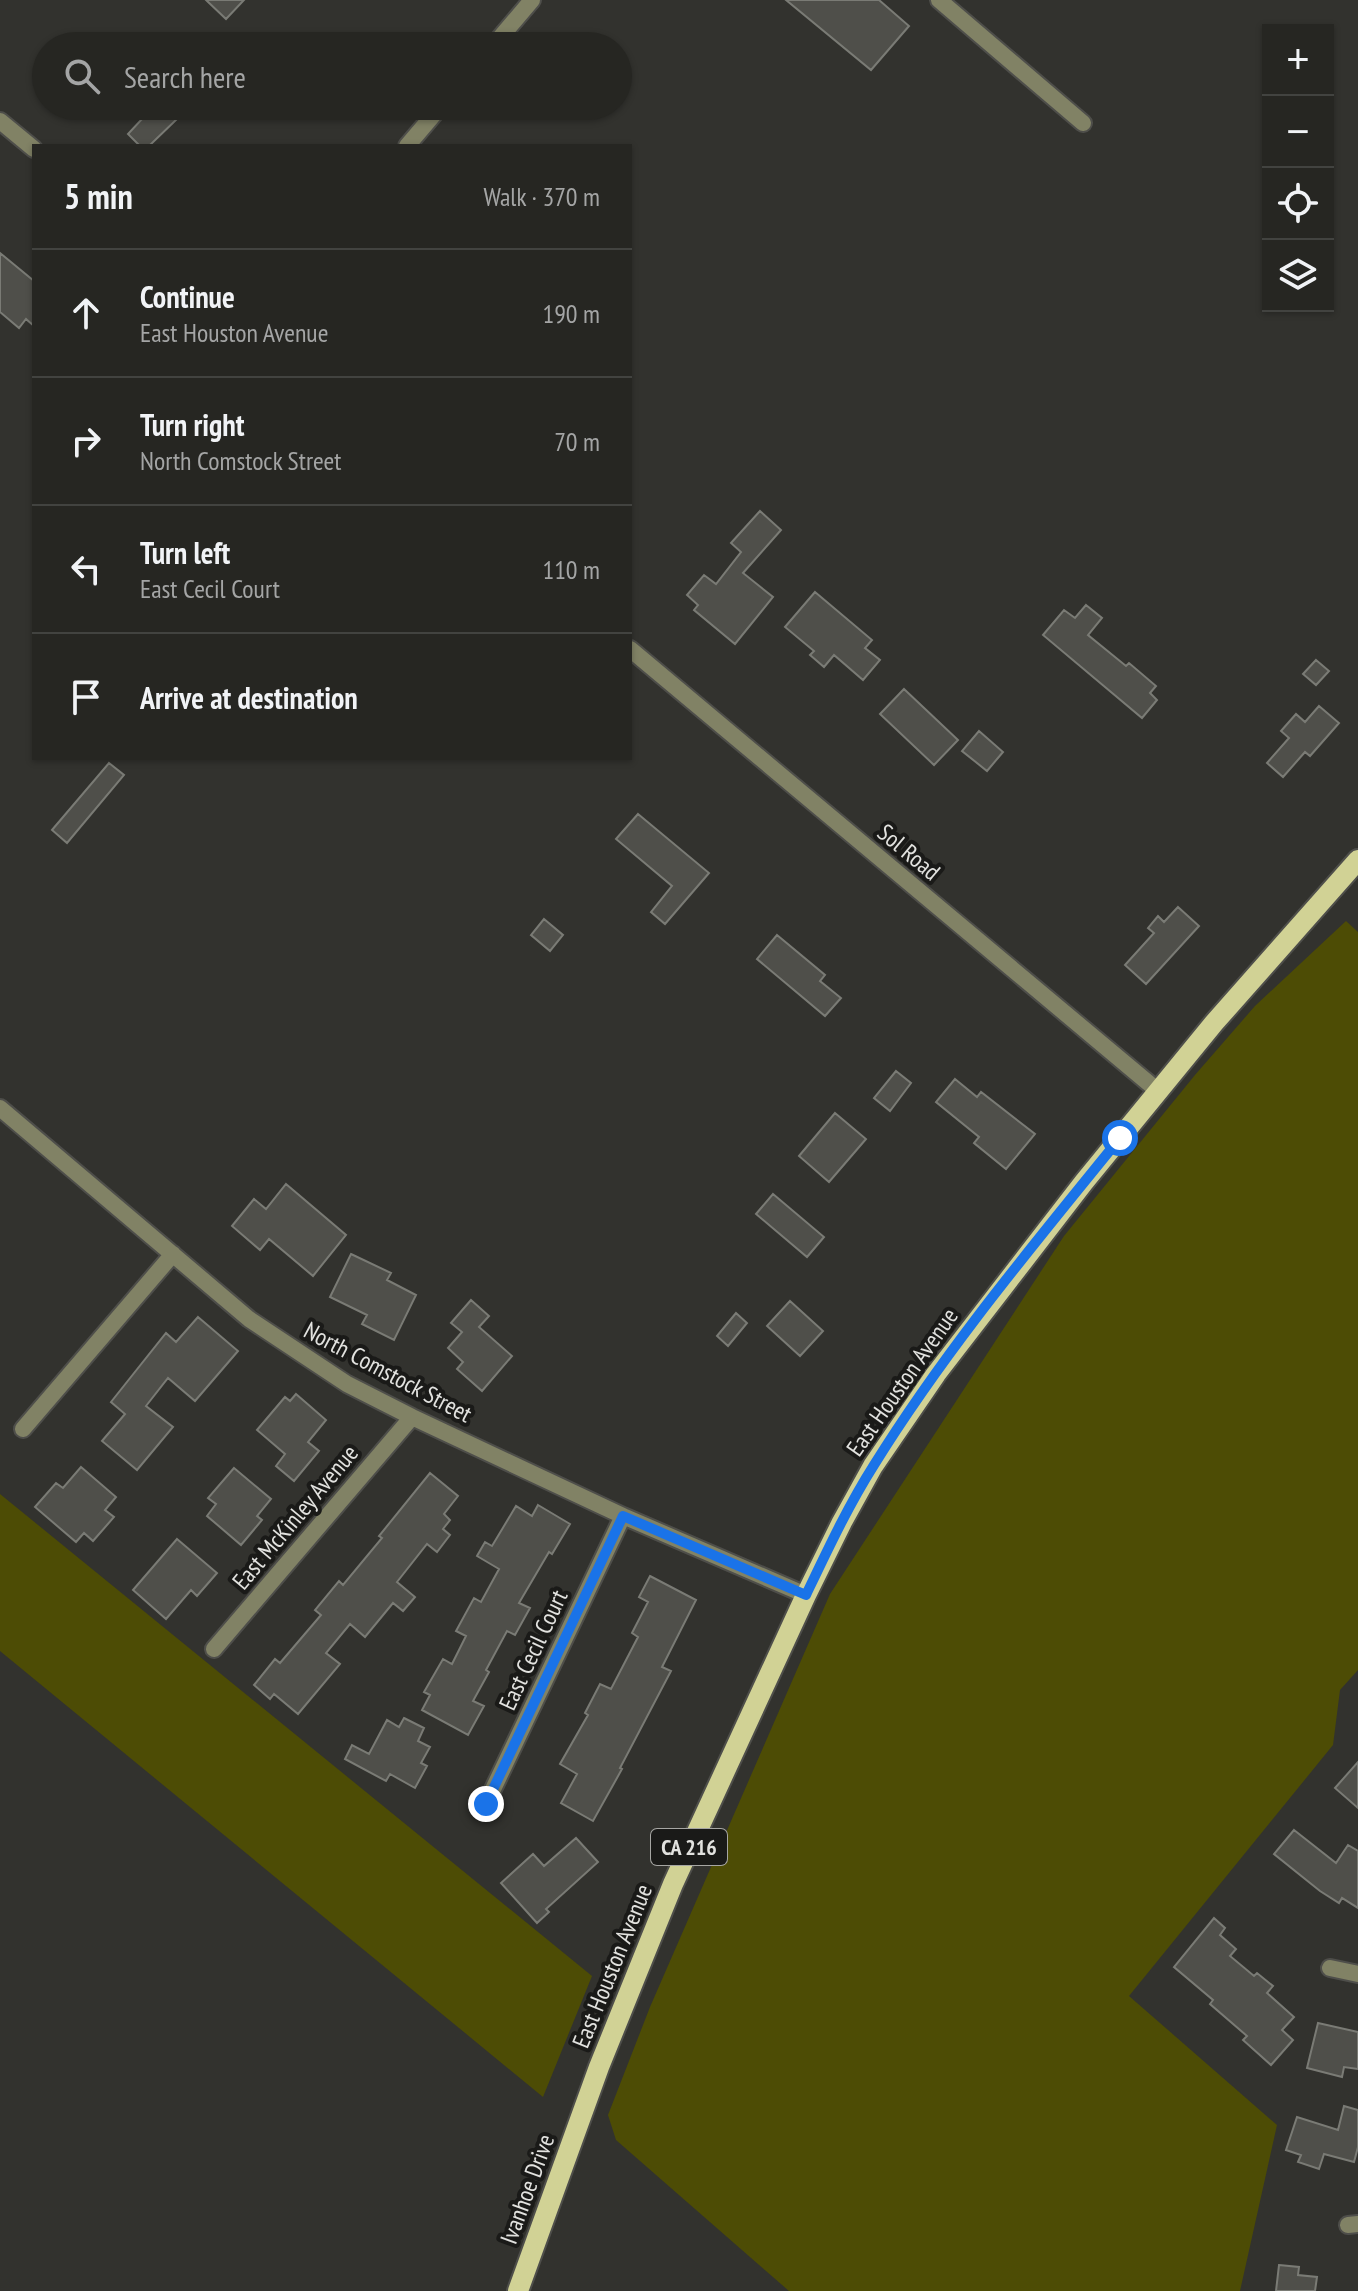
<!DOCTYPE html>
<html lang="en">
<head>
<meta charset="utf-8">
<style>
	body { margin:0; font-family:"PT Sans Narrow",sans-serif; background:#32322f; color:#f1f3f6 }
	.controls { position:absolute; right:24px; top:24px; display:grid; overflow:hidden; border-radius:0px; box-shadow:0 2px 6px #0004 }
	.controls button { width:72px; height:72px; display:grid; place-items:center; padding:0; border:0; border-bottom:2px solid #424340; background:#262622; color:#f1f3f6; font:40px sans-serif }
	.stop { position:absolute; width:24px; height:24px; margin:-18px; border:6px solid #1a73e8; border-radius:50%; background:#fff }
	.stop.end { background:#1a73e8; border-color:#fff; box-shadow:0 2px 8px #0008 }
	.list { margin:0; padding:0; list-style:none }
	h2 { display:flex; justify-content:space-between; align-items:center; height:104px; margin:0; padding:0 32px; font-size:34px }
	h2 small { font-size:26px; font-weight:400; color:#a4a5a5 }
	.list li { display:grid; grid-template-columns:52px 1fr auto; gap:24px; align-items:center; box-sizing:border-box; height:128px; padding:0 32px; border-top:2px solid #424340 }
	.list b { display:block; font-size:30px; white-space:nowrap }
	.list p { margin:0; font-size:26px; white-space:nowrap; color:#a4a5a5 }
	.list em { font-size:26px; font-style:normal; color:#a4a5a5 }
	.icon { flex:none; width:44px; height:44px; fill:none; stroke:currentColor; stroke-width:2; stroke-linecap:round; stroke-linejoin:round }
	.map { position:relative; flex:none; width:1358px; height:2291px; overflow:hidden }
	.search { position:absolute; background:#262622; box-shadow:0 2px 6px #0004; left:32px; top:32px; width:600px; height:88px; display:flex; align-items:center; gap:20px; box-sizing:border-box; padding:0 28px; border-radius:44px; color:#a4a5a5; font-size:30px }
	.panel { position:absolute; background:#262622; box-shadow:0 2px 6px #0004; left:32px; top:144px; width:600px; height:616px; border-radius:0px }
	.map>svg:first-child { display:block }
</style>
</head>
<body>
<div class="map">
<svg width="1358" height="2291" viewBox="0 0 1358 2291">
	<rect width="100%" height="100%" fill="#32322e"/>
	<path fill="#4d4c05" d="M 1346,921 L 1358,932 L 1358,1670 L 1340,1690 L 1333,1745 L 1129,1996 L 1277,2125 L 1240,2291 L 789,2291 L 616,2140 L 608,2115 L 650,2007 L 830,1594 L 1064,1236 L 1195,1075 L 1255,1006 Z
		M 0,1494 L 592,1976 L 543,2097 L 0,1651 Z"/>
	<path fill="#4f4f4a" stroke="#7a7b75" stroke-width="2" d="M 206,0 L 244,0 L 226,19 Z
		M 786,0 L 879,0 L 909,26 L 871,70 Z
		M 132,106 L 180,106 L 179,117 L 149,146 L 140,146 L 128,134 L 143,118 Z
		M 0,253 L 34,281 L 34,326 L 26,319 L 19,328 L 0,312 Z
		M 760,511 L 781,530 L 743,573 L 773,597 L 735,644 L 694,610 L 698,605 L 687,595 L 704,575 L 716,584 L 741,552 L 731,543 Z
		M 815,592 L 872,640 L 865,648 L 880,660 L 863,680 L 834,655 L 824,667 L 810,655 L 814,651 L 785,627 Z
		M 1086,605 L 1102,618 L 1088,635 L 1126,666 L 1129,663 L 1156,686 L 1150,693 L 1157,700 L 1142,718 L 1043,635 L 1064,610 L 1075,618 Z
		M 1316,660 L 1329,671 L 1316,685 L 1303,674 Z
		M 904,689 L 958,740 L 934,765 L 880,714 Z
		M 1319,706 L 1339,723 L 1310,756 L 1305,752 L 1283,777 L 1267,763 L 1289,738 L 1281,731 L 1296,714 L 1305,722 Z
		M 979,731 L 1003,752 L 987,771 L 962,751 Z
		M 109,763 L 124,775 L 67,843 L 52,830 Z
		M 638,814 L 709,873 L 665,924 L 651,912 L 672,886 L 616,839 Z
		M 1178,907 L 1199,926 L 1146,984 L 1125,965 L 1154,933 L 1148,928 L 1158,916 L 1164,922 Z
		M 544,919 L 563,935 L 550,951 L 531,935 Z
		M 777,935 L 825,975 L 820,981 L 841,998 L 825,1016 L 757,959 Z
		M 896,1071 L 911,1083 L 890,1111 L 874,1098 Z
		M 955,1079 L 977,1097 L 981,1092 L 1035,1134 L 1006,1169 L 974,1143 L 979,1137 L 936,1102 Z
		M 835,1113 L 866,1139 L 829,1182 L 799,1156 Z
		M 286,1184 L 346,1235 L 313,1276 L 269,1239 L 260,1250 L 232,1226 L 254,1199 L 266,1209 Z
		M 773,1194 L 824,1237 L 807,1257 L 756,1214 Z
		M 351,1254 L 391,1273 L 387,1280 L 416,1295 L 394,1340 L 362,1324 L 367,1315 L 330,1297 Z
		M 471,1300 L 489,1316 L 479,1327 L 512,1356 L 482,1391 L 457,1369 L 463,1362 L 448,1348 L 462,1332 L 451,1323 Z
		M 790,1301 L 823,1331 L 800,1356 L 767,1326 Z
		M 736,1313 L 747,1323 L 728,1346 L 717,1336 Z
		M 198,1317 L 238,1351 L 195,1401 L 168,1378 L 146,1406 L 173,1427 L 137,1470 L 102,1441 L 125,1414 L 111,1402 L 166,1333 L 176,1342 Z
		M 296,1394 L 326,1420 L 308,1442 L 319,1451 L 294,1481 L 276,1466 L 285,1454 L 257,1430 L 285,1397 L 290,1401 Z
		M 81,1467 L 116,1497 L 105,1510 L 114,1517 L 93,1541 L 84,1533 L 76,1542 L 35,1507 L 56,1483 L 63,1488 Z
		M 234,1468 L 271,1499 L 257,1516 L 262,1520 L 241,1545 L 207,1516 L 216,1504 L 208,1498 Z
		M 430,1473 L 458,1496 L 444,1514 L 450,1520 L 443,1529 L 450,1535 L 437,1552 L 427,1544 L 397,1582 L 415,1597 L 403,1611 L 393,1603 L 365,1637 L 350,1624 L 326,1653 L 340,1664 L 298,1714 L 274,1694 L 270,1699 L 254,1685 L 275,1659 L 280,1663 L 321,1615 L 315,1610 L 339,1581 L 343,1585 L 382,1538 L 379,1536 Z
		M 538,1505 L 570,1524 L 552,1554 L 549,1552 L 519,1603 L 530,1608 L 515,1635 L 507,1631 L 486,1670 L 489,1672 L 473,1701 L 484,1706 L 468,1735 L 422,1710 L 430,1695 L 424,1692 L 443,1659 L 452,1664 L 466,1636 L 456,1631 L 474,1598 L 481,1602 L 499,1569 L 477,1556 L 485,1542 L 492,1546 L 516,1506 L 532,1516 Z
		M 177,1539 L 217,1573 L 197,1596 L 191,1590 L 166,1619 L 133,1590 Z
		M 650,1576 L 696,1600 L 662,1667 L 671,1671 L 620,1768 L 622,1769 L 593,1821 L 561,1803 L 577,1774 L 560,1764 L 588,1715 L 585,1713 L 600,1684 L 611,1689 L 638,1637 L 632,1633 L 648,1602 L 639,1597 Z
		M 404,1718 L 424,1728 L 418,1741 L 430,1747 L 421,1763 L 427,1766 L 415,1788 L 390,1774 L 386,1781 L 345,1759 L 352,1745 L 369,1754 L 387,1720 L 399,1727 Z
		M 1358,1762 L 1358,1808 L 1335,1788 Z
		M 1294,1830 L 1336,1863 L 1348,1845 L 1358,1851 L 1358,1908 L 1342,1898 L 1339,1903 L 1320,1891 L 1274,1854 Z
		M 576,1838 L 598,1862 L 546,1909 L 549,1912 L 537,1923 L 501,1883 L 533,1854 L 544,1866 Z
		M 1214,1918 L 1225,1928 L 1220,1935 L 1236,1949 L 1230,1956 L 1254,1976 L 1257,1973 L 1273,1986 L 1267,1993 L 1294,2017 L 1282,2030 L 1293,2040 L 1271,2065 L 1243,2040 L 1247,2036 L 1210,2004 L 1213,2000 L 1174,1967 Z
		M 1318,2023 L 1358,2032 L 1358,2069 L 1344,2067 L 1342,2077 L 1307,2068 Z
		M 1344,2106 L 1358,2110 L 1358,2147 L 1354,2162 L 1324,2154 L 1319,2169 L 1298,2162 L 1301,2155 L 1286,2150 L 1297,2117 L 1338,2130 Z
		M 1279,2265 L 1299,2267 L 1298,2275 L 1317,2277 L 1315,2291 L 1276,2291 Z"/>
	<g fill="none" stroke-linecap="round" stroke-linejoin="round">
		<defs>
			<path id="minor" d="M 939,0 L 1083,123
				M 493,46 L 532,0
				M 0,121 L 34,149
				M 407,146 L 441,106
				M 630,649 L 1158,1091
				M 0,1108 L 249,1319 L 347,1384 L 412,1417 L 623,1516 L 806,1595
				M 23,1429 L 173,1254
				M 214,1649 L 412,1417
				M 486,1804 L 623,1516
				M 1330,1968 L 1358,1974
				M 1348,2225 L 1358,2224"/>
			<path id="primary" d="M 518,2291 L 599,2067 L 673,1884 L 806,1595 L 842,1522 L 873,1466 L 936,1374 L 1084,1182 L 1214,1023 L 1358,860"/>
		</defs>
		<use href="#minor" stroke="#4e4e4a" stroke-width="20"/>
		<use href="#primary" stroke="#4e4e4a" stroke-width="24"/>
		<use href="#minor" stroke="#818265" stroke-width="16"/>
		<use href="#primary" stroke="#d1d295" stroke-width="20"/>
	</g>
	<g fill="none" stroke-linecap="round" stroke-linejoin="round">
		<path stroke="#1a73e8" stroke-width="10" d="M 486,1804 L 623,1516 L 806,1595 C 827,1551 848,1506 874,1465 C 946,1349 1035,1243 1120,1138"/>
	</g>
	<g text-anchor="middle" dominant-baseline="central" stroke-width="8" stroke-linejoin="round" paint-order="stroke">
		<rect fill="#1a1a18" stroke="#a6a6a3" stroke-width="2" x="651" y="1829" width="76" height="36" rx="6"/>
		<g font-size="22" font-weight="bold" fill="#e2e2df">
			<text x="689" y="1847">CA 216</text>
		</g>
		<g font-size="24" fill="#e2e2df" stroke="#1a1a18">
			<text transform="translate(909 852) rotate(40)">Sol Road</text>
			<text transform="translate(388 1372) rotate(28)">North Comstock Street</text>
			<text transform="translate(902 1382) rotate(-55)">East Houston Avenue</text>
			<text transform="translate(295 1517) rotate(-50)">East McKinley Avenue</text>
			<text transform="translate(533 1650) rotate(-65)">East Cecil Court</text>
			<text transform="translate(612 1966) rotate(-68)">East Houston Avenue</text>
			<text transform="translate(527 2189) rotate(-70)">Ivanhoe Drive</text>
		</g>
	</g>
</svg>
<div class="controls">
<button>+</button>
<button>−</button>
<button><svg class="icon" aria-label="locate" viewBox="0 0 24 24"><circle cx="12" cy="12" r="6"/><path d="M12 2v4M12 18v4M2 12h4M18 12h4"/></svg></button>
<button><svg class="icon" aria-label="layers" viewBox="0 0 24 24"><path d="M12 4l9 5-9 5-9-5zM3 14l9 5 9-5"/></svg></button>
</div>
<div class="stop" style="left:1120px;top:1138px"></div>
<div class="stop end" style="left:486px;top:1804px"></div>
<div class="search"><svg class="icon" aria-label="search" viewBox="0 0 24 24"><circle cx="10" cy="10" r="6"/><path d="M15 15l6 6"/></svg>Search here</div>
<section class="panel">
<h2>5 min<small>Walk · 370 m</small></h2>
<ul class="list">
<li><svg class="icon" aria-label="ahead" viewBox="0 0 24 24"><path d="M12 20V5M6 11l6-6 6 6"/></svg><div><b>Continue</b><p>East Houston Avenue</p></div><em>190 m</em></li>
<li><svg class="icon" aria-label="right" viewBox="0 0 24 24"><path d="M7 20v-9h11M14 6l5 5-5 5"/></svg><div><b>Turn right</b><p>North Comstock Street</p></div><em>70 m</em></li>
<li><svg class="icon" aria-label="left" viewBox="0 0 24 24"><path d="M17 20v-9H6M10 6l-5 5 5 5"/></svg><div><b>Turn left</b><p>East Cecil Court</p></div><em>110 m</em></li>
<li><svg class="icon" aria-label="arrive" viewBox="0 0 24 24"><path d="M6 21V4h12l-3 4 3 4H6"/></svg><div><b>Arrive at destination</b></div></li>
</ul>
</section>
</div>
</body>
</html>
